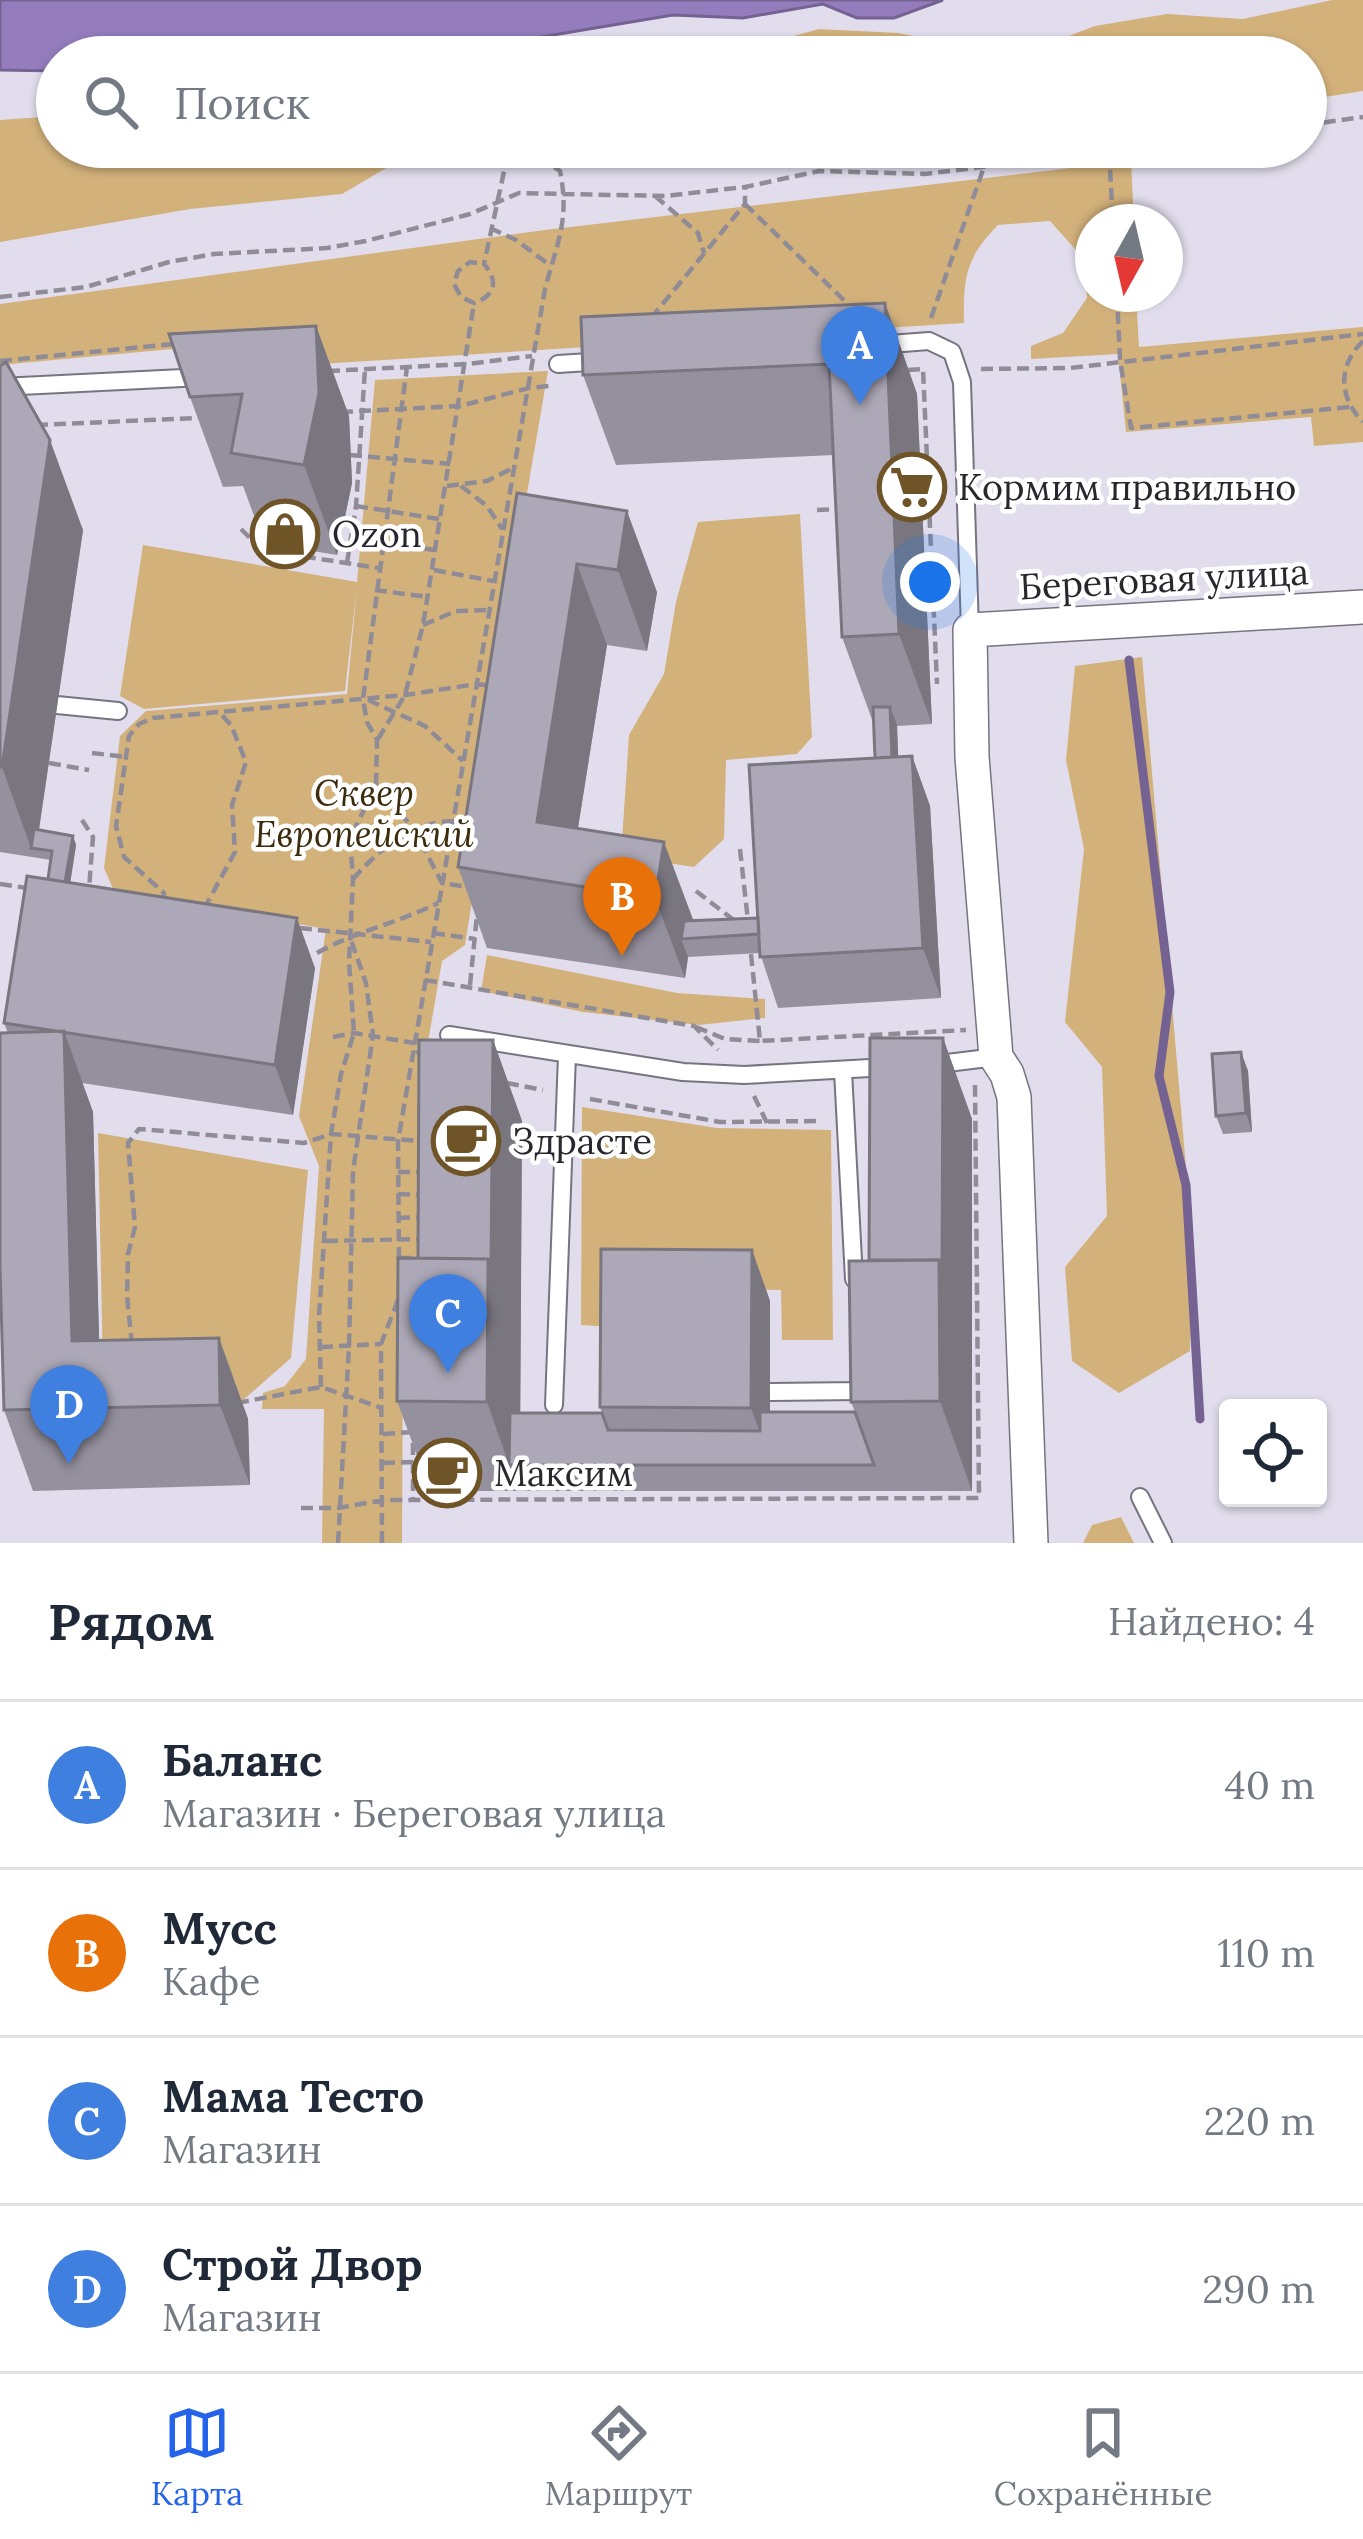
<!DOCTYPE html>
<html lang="ru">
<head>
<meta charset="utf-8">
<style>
	body { margin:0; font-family:Lora,serif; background:#f2f2f3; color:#1f2937 }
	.controls { position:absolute; right:36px; bottom:36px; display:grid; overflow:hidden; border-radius:12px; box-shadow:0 3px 9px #0004 }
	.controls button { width:108px; height:108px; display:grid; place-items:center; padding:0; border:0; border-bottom:3px solid #e0e1e3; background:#fff; color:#1f2937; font:60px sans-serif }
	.compass { position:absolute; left:1075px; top:204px; width:108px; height:108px; border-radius:50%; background:#fff; box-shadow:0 3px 9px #0004; rotate:188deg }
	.you { position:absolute; left:930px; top:582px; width:42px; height:42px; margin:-30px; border:9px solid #fff; border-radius:50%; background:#1a73e8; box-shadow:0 0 0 18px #1a73e833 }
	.badge { display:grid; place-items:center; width:78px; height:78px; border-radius:50%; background:#2563eb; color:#fff; font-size:39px; font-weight:700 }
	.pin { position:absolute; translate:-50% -99px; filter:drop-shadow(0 3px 6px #0008) }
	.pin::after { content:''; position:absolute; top:63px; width:42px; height:36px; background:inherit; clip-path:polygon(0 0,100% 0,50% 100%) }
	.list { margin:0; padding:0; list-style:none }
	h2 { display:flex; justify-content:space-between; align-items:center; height:156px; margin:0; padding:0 48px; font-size:51px }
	h2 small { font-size:39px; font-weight:400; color:#747a83 }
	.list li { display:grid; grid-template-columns:78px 1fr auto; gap:36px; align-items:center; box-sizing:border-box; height:168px; padding:0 48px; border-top:3px solid #e0e1e3 }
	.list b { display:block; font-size:45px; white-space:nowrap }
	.list p { margin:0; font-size:39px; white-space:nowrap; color:#747a83 }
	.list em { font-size:39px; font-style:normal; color:#747a83 }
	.icon { flex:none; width:66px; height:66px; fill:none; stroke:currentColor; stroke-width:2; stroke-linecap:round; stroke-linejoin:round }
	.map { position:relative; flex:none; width:1363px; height:1543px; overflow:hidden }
	.search { position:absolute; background:#fff; box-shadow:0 3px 9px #0004; left:36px; right:36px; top:36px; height:132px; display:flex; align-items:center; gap:30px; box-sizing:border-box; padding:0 42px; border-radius:66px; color:#747a83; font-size:45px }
	.sheet { height:828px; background:#fff }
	nav { display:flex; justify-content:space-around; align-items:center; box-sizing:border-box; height:168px; border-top:3px solid #e0e1e3; background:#fff; font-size:33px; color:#747a83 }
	nav a { display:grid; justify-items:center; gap:6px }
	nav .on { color:#2563eb }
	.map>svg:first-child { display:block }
</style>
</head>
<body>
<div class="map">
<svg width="1363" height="1543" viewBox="0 0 1363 1543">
	<rect width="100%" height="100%" fill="#e2ddec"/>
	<path fill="#d2b17b" d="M 1332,0 L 1363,0 L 1363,91 L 1306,100 L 1306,57 L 736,57 L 757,46 L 819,29 L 898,33 L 953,44 L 1037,48 L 1095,26 L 1167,14 L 1243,19 Z
		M 57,116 L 57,147 L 524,147 L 388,167 L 342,194 L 190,209 L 0,242 L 0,120 Z
		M 1131,161 L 1134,222 L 1093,222 L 1093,294 L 1136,294 L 1139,347 L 1363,327 L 1363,442 L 1314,446 L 1311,417 L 1126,432 L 1118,354 L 1031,359 L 1031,346 L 1063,333 L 1087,298 L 1084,259 L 1050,221 L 998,225 C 966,257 963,278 964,323 L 273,367 L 260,341 L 0,365 L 0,304 L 545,230 Z
		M 548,371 L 519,540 L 530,544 L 465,945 L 442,961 L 418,1100 L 424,1117 L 422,1318 L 403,1341 L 402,1543 L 322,1543 L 324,1409 L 262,1409 L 263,1393 L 285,1386 L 306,1359 L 319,1166 L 299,1116 L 326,929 L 114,891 L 104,868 L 120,736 L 146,711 L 347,694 L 357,587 L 345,691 L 144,709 L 120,696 L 143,545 L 357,582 L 375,380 Z
		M 800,514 L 812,737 L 797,754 L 726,760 L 724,839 L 694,867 L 621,856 L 629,735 L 664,674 L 676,602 L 698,522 Z
		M 1142,657 L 1193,1248 L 1190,1351 L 1119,1393 L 1072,1361 L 1065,1267 L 1107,1216 L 1102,1067 L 1065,1022 L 1084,849 L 1066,760 L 1075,666 Z
		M 487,955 L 677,993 L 765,999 L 765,1018 L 699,1025 L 583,1012 L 481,991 Z
		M 582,1107 L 717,1128 L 831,1130 L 833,1340 L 782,1340 L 781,1290 L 613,1288 L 612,1327 L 581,1325 Z
		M 98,1133 L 308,1170 L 291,1358 L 227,1414 L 104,1419 Z
		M 1121,1517 L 1134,1543 L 1083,1543 L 1092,1525 Z"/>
	<path fill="#947cbd" stroke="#746292" stroke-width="3" d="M 0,0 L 943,0 L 894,18 L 857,18 L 823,4 L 743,18 L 673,15 L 517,41 L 349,54 L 266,51 L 223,57 L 57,57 L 57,71 L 0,70 Z"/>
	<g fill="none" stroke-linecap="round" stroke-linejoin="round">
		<path stroke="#746292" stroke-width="9" d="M 1129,660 L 1170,992 L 1159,1076 L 1186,1185 L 1200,1419"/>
		<defs>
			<path id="service" d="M 877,345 L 929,341 L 952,352 L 962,382 L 970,630
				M 558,364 L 605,361
				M 0,387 L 203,377
				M 57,705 L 118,711
				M 449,1035 L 683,1072 L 744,1075 L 888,1067
				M 931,1065 L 996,1057
				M 843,1071 L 854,1279
				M 770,1392 L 860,1391 L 859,1377
				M 554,1405 L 567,1055
				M 1140,1497 L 1163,1543"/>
			<path id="minor" d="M 1031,1543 L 1014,1097 L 1007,1074 L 996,1057 L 972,757 L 970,630 L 1363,607"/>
		</defs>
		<use href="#service" stroke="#777381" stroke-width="20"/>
		<use href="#minor" stroke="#777381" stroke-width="36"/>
		<path stroke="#908c97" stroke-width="4.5" stroke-dasharray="12 6" stroke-linecap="butt" d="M 1306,125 L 1363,117
			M 1109,152 L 1113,222
			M 655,196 L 698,233 L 704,253
			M 745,204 L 852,308
			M 490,228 L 516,240 L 551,266
			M 1117,294 L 1120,360 L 1131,428 L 1350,407
			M 0,297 L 86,287 L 169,262 L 214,254 L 327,248 L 366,241 L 470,214 L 519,193 L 665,196 L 745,187 L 819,171 L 925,174 L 1143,147
			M 651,318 L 745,204 L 745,189
			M 931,318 L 984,167
			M 1363,341 C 1337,366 1339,398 1363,422
			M 0,361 L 174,344
			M 981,369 L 1070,368 L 1363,334
			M 908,370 L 923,369 L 937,684
			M 328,371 L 467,364 L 532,356
			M 341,412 L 460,406 L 529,388 L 549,386
			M 36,425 L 198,418
			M 350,455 L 450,464
			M 447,486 L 487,481 L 515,467
			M 461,486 L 487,506 L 502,529
			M 356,506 L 439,519
			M 817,510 L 841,509
			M 241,529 L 262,550 L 378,568
			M 351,537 L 434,550
			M 347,563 L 356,506 L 365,369
			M 434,570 L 493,581
			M 375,590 L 428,597
			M 423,625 L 456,611 L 490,610
			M 368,700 L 425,726 L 463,761
			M 378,739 L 405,695 L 423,625 L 474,303
			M 92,753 L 127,757
			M 49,763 L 89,770
			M 376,786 L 414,829 L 442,883 L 468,887
			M 82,820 L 93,837 L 89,889
			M 740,849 L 748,921
			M 353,879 C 382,846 419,816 466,822
			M 0,884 L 27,888
			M 696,891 L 735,921
			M 163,902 L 164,893 L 124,857 L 116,826 L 129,736 L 139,724 L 153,718 L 405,695 L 477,684 L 492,686
			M 204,909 L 235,852 L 232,805 L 246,762 L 231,725 L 218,711
			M 300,928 L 431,942
			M 433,933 L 475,939
			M 317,953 C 356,931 398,923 438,903
			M 751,954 L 760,1041 L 966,1030
			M 425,980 L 694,1026 L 718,1050
			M 470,985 L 477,915
			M 696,1027 L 725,1039 L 760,1041
			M 333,1037 L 354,1033 L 414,1043 L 420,1056
			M 507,1083 L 543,1090
			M 754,1096 L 767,1123
			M 590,1099 L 720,1122 L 822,1121
			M 398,1172 L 422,1172
			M 398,1194 L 423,1195
			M 398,1218 L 422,1217
			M 326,1241 L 422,1239
			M 399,1258 L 423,1258
			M 399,1259 L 398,1141 L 545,289 C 557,243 570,220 560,171 L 544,160 L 518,157 L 505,167 L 484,264 C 499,281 495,296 474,303 L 461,297 L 454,284 L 458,271 L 470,262 L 484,264
			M 132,1345 L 127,1296 L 128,1254 L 135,1227 L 128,1143 L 139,1129 L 304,1143 L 331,1134 L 419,1141
			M 321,1347 L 381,1344
			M 321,1387 L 319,1316 L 331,1134 L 341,1074 L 354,1033 L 349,962 L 353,879 L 350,838 L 376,786 L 377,740 L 367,722 L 363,699 L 407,367
			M 237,1403 L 321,1387 L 382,1408
			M 383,1434 L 413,1432
			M 413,1443 L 413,1501
			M 383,1463 L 413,1462
			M 301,1508 L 338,1508 L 384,1500 L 979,1498 L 975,1085
			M 338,1543 L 349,1346 L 353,1171 L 373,1035 L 366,983 L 351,940
			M 382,1543 L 381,1344 L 398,1300"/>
		<use href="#service" stroke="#fff" stroke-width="16"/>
		<use href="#minor" stroke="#fff" stroke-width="33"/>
	</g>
	<path fill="#95909d" d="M 885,303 L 917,394 L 932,724 L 897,726 L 898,757 L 912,756 L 930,806 L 941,998 L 778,1008 L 760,953 L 688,957 L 685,978 L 487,948 L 458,867 L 517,493 L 657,592 L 647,651 L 607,645 L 578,828 L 693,920 L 758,918 L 875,758 L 874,725 L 842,637 L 834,455 L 616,465 L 583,375 Z
		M 316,326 L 349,416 L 352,483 L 337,555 L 264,543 L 243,486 L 223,487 L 190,397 Z
		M 0,366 L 83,530 L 39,830 L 73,836 L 76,845 L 70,883 L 315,968 L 293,1115 L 82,1083 L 93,1112 L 99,1341 L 219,1338 L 248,1419 L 250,1485 L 33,1491 L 4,1410 L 8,1033 L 4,1023 L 48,879 L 51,860 L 0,852 Z
		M 943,1038 L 972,1119 L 972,1491 L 430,1491 L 397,1401 L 418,1258 L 493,1040 L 522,1121 L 520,1413 L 602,1413 L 600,1407 L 752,1250 L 770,1301 L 770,1412 L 855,1412 L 851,1402 L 869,1260 Z
		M 1241,1052 L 1248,1071 L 1252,1132 L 1223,1134 L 1216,1116 Z"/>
	<path fill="#797680" d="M 885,303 L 917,394 L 932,724 L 899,634 Z
		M 316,326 L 349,416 L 352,483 L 337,555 L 304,465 Z
		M 50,440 L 83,530 L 36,849 L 31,848 L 2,767 Z
		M 627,511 L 657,592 L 647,651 L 618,570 Z
		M 577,564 L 607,645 L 569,884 L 537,822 Z
		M 890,707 L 897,725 L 900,808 L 893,789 Z
		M 912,756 L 930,806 L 941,998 L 923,948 Z
		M 73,836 L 76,845 L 63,930 L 59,920 Z
		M 664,842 L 694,922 L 681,939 L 688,957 L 685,978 L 655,898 Z
		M 297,918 L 315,968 L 293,1115 L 275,1065 Z
		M 64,1031 L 93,1112 L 101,1408 L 72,1341 Z
		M 943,1038 L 972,1119 L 972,1491 L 940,1401 L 939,1260 Z
		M 493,1040 L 522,1121 L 520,1465 L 509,1465 L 487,1402 Z
		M 1241,1052 L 1248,1071 L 1252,1132 L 1246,1113 Z
		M 752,1250 L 770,1301 L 770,1458 L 751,1408 Z
		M 219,1338 L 248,1419 L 250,1485 L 220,1405 Z"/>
	<path fill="#ada8b7" stroke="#797680" stroke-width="3" d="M 885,303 L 899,634 L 842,637 L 829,364 L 583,375 L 581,317 Z
		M 316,326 L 319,393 L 304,465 L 231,453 L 242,394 L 190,397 L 169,334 Z
		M 6,362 L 50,440 L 2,767 L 0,767 L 0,366 Z
		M 517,493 L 627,511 L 618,570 L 577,564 L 537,822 L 664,842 L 655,898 L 458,867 Z
		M 873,707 L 890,707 L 892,757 L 875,758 Z
		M 912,756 L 923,948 L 760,957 L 749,765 Z
		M 34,829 L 73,836 L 65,882 L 48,879 L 52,851 L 31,848 Z
		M 27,876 L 297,918 L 275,1065 L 4,1023 Z
		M 758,918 L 759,934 L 681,939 L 684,921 Z
		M 64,1031 L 72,1341 L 219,1338 L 220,1405 L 4,1410 L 0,1267 L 0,1033 Z
		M 870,1038 L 943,1038 L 942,1270 L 939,1260 L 869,1260 Z
		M 419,1040 L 493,1040 L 491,1268 L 488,1259 L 418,1258 Z
		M 1241,1052 L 1246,1113 L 1216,1116 L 1212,1054 Z
		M 601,1249 L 752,1250 L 751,1408 L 600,1407 Z
		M 398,1258 L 488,1259 L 487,1402 L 397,1401 Z
		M 939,1260 L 940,1401 L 851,1402 L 849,1261 Z
		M 760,1412 L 855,1412 L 874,1465 L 509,1465 L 510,1413 L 602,1413 L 608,1430 L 760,1431 Z"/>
	<defs>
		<symbol id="supermarket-ring" viewBox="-11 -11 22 22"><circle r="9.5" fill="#fff" stroke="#6e5426" stroke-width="1.5"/><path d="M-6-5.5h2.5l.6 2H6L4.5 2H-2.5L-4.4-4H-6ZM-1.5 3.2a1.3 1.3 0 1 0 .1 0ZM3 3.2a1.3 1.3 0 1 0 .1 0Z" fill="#6e5426"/></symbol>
		<symbol id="shop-ring" viewBox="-11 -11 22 22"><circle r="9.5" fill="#fff" stroke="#6e5426" stroke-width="1.5"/><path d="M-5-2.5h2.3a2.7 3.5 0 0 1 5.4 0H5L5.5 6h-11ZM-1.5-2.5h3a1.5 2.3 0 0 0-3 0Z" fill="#6e5426"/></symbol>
		<symbol id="cafe-ring" viewBox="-11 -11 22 22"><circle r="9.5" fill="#fff" stroke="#6e5426" stroke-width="1.5"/><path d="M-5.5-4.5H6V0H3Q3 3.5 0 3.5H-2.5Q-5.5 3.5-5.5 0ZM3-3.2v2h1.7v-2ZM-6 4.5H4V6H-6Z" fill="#6e5426"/></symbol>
	</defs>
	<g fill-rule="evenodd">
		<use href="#supermarket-ring" x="874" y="449" width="76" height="76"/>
		<use href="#shop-ring" x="247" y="496" width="76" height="76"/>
		<use href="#cafe-ring" x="428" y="1103" width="76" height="76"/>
		<use href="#cafe-ring" x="409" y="1435" width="76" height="76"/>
	</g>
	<g text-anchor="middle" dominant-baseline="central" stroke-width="9" stroke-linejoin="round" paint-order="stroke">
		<g font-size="36" fill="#29272d" stroke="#fff" text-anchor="start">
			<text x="958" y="487">Кормим правильно</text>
			<text x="332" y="534">Ozon</text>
			<text x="512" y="1141">Здрасте</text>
			<text x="494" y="1473">Максим</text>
		</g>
		<g font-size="36" fill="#29272d" stroke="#fff">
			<text transform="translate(1164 579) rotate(-3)">Береговая улица</text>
		</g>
		<g font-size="36" font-style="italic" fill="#3d2c0d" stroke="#fff">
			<text x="364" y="793">Сквер<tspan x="364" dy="41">Европейский</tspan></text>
		</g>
	</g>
</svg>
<div class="controls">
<button><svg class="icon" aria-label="locate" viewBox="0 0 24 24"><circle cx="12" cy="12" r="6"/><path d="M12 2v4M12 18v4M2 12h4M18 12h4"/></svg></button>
</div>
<svg class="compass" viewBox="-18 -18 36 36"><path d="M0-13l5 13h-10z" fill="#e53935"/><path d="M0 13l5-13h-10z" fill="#747a83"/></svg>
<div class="you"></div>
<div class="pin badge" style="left:860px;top:405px;background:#3f7fe0">A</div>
<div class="pin badge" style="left:622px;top:956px;background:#e8710a">B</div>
<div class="pin badge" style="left:448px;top:1373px;background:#3f7fe0">C</div>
<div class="pin badge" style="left:69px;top:1464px;background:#3f7fe0">D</div>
<div class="search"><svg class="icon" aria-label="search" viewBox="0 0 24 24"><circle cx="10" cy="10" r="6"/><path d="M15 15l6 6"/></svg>Поиск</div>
</div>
<section class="sheet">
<h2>Рядом<small>Найдено: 4</small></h2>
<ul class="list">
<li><span class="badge" style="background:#3f7fe0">A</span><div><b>Баланс</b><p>Магазин · Береговая улица</p></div><em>40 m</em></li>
<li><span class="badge" style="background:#e8710a">B</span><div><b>Мусс</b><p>Кафе</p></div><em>110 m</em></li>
<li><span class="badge" style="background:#3f7fe0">C</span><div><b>Мама Тесто</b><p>Магазин</p></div><em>220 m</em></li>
<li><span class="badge" style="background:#3f7fe0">D</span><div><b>Строй Двор</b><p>Магазин</p></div><em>290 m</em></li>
</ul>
</section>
<nav>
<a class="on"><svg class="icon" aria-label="map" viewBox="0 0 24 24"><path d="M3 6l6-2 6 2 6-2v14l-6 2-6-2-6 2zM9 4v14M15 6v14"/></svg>Карта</a>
<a><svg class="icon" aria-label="directions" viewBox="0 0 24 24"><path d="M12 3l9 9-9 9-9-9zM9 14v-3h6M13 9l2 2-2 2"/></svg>Маршрут</a>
<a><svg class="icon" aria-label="saved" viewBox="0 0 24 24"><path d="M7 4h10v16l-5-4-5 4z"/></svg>Сохранённые</a>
</nav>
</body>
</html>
